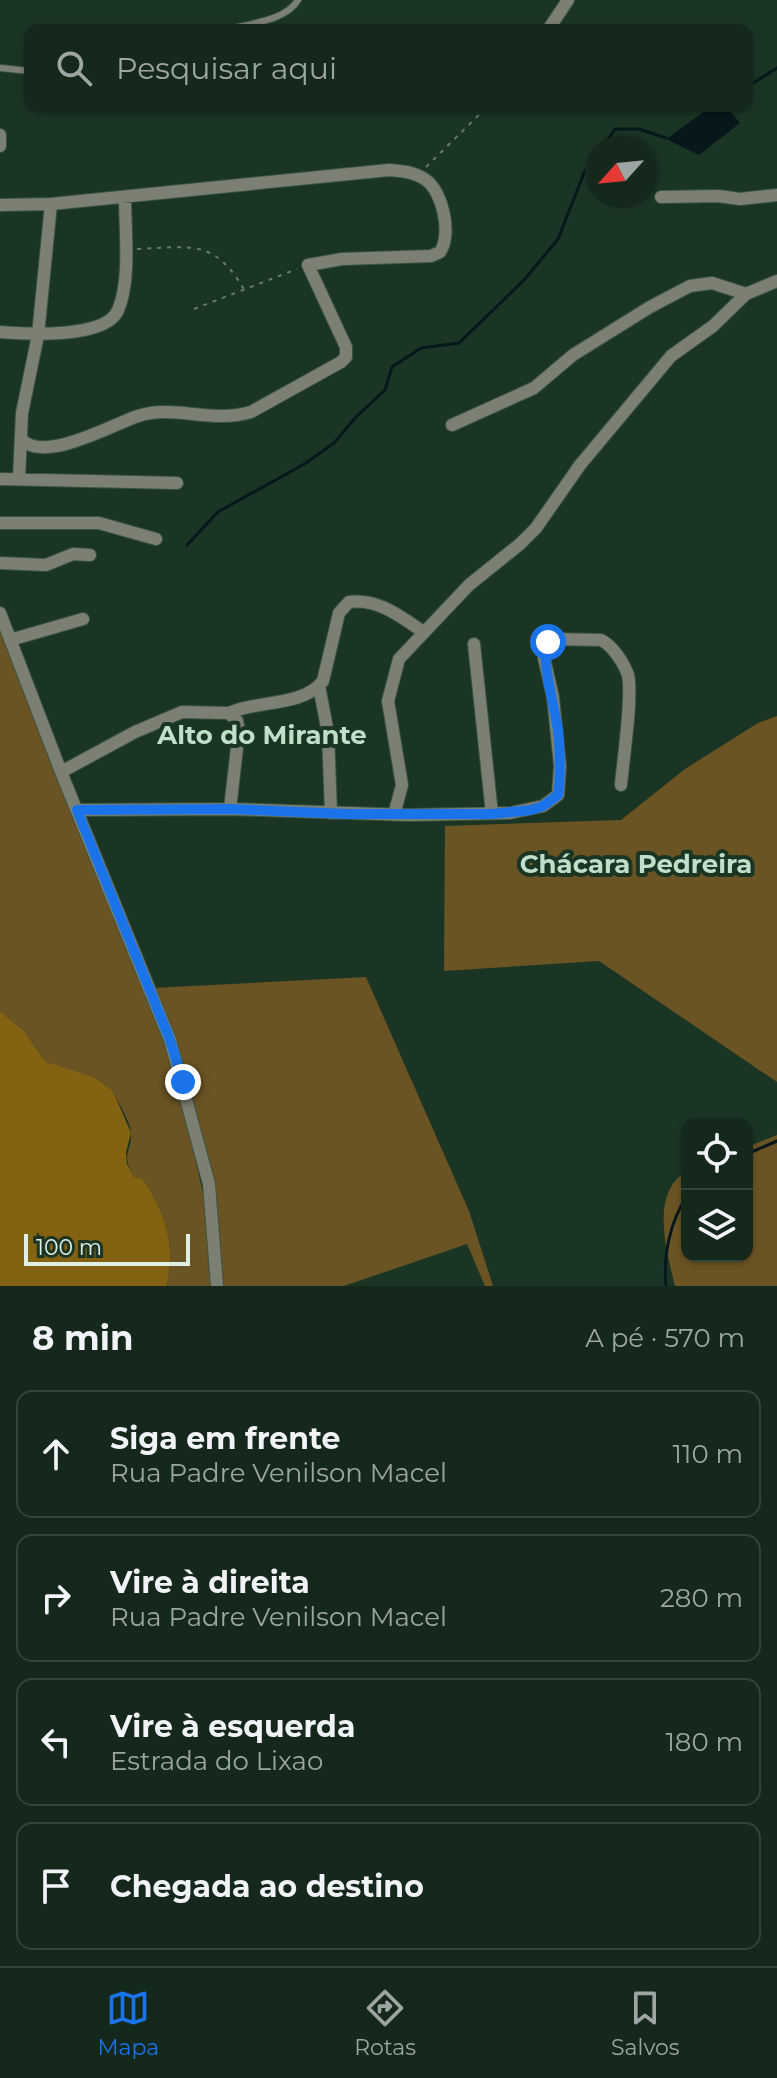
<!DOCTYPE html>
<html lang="pt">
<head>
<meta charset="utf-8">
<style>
	body { margin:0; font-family:Montserrat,sans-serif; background:#1d3024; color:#f1f3f6 }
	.controls { position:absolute; right:24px; bottom:24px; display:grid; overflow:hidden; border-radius:16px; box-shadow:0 2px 6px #0004 }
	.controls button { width:72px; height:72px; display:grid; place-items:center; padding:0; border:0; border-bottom:2px solid #33443a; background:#14281b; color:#f1f3f6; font:40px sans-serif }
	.compass { position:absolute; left:585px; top:136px; width:72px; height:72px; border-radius:50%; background:#14281b; box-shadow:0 2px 6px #0004; rotate:243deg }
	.scale { position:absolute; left:24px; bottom:20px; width:166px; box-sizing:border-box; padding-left:8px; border:4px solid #e0efe4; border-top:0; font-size:22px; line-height:28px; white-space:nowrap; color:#e0efe4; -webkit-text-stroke:6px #1b3524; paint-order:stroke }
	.stop { position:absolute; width:24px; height:24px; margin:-18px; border:6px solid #1a73e8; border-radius:50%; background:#fff }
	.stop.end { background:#1a73e8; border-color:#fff; box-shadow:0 2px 8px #0008 }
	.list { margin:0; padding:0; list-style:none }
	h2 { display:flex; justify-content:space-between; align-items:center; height:104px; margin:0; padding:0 32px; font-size:34px }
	h2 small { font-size:26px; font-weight:400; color:#9da6a3 }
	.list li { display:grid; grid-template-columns:52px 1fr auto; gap:24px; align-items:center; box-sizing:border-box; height:128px; margin:0 16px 16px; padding:0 16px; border:2px solid #33443a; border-radius:16px }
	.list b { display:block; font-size:30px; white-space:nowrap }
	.list p { margin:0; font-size:26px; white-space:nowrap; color:#9da6a3 }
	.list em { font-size:26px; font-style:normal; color:#9da6a3 }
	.icon { flex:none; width:44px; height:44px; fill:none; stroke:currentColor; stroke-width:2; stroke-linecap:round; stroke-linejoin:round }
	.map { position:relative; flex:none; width:777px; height:1286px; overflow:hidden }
	.search { position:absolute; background:#14281b; box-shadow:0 2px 6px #0004; left:24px; right:24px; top:24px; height:88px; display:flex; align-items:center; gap:20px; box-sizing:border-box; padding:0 28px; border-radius:16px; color:#9da6a3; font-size:30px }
	.sheet { height:680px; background:#14281b }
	nav { display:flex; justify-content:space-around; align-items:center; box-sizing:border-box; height:112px; border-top:2px solid #33443a; background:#14281b; font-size:22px; color:#9da6a3 }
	nav a { display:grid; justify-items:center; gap:4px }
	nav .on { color:#1a73e8 }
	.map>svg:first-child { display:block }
</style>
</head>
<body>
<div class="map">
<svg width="777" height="1286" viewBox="0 0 777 1286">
	<rect width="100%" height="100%" fill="#1b3524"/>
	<path fill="#6b5424" d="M 0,625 L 164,1037 L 184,1109 L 206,1207 L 211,1286 L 166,1286 C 177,1246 165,1211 142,1178 L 134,1177 C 120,1151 132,1154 131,1133 C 130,1120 118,1103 113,1091 L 46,1062 L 24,1031 L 0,1011 Z
		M 777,716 L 777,1082 L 599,961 L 444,971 L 445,826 L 621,820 L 685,769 L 758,723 Z
		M 366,977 L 469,1211 L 493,1286 L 485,1286 L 467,1244 L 344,1286 L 223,1286 L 217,1204 L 211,1169 L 176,1051 L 153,988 Z
		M 777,1135 L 777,1286 L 675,1286 C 667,1252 649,1193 687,1171 L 687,1256 L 747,1256 L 747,1147 Z"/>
	<path fill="#836211" d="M 0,1011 L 24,1031 L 46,1062 L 93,1077 L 113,1091 L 131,1133 L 126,1152 L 127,1164 L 134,1177 L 142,1178 C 165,1211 177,1246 166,1286 L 0,1286 Z"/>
	<path fill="#07171c" d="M 712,106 L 726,106 L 740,123 L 699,155 L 666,139 Z"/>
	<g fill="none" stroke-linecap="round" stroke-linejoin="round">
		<path stroke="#07171c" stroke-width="3" d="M 747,87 L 777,68
			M 602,148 L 615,129 L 639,129 L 666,138
			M 187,545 L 218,512 L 306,463 L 334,443 L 355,418 L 385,390 L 392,367 L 421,348 L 459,343 L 525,279 L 558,239 L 584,173 L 597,155
			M 747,1154 L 777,1141
			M 666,1286 C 663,1255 670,1222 687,1196"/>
		<defs>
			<path id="lane" d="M 225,30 C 247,24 286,21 298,0
				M 0,68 L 30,71"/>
			<path id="street" d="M 548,30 L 568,0
				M 0,135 L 0,146
				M 661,197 L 718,196 L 740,199 L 777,195
				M 0,205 L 51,204
				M 0,332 C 26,334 106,339 118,310 C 131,281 125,229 125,198
				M 452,425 L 534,388 L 573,355 L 650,307 L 690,286 L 712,283 L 746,294
				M 0,479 L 177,483
				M 19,479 L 22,413 L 38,335 L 51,204 L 389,170 C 402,171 415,172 426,180 C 443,192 452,235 440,252 L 431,256 L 342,259 L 308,265 L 346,347 L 346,357 L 341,362 L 251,412 C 211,424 174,404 138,416 C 111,425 44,464 21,439
				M 0,523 L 99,523 L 156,539
				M 0,563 L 46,565 L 73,554 L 90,555
				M 0,613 L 61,772 L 170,1040 L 209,1184 L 217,1286
				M 10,640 L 83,619
				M 474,644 L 492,814
				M 319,686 L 328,733 L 331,813
				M 229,713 C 257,700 303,707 323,681 L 339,613 L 349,602 C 377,598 400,616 422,631
				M 61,772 L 135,732 L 182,712 L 229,713 L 237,721 L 239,730 L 230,809
				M 77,810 L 230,809 L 409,815 L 510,813 L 543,806 L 558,795 L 560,766 L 553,697 L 544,658 L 545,645 L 552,639 L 601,640 C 612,645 624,663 628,675 C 633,696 623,760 621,785
				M 394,815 L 402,785 L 388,701 L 399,659 L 469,585 L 520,544 L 536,528 L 580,465 L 671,356 L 713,326 L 746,294 L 777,281"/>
		</defs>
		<use href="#lane" stroke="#3b5343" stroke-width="8"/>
		<use href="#street" stroke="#3b5343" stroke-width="14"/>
		<path stroke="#667c6d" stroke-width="2" stroke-dasharray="4 6" stroke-linecap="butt" d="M 426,167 L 488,106
			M 137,249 C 192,247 214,238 245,291
			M 194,309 L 297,269"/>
		<use href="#lane" stroke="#7c8072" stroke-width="6"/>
		<use href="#street" stroke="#7c8072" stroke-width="12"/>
	</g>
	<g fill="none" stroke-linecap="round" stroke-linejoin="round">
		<path stroke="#1a73e8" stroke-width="10" d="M 183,1082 L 170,1040 L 77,810 L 230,809 L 347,814 L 492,814 L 531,810 L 543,806 L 558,795 C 561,774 560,752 558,730 C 555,709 540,658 548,642"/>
	</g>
	<g text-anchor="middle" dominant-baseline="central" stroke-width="8" stroke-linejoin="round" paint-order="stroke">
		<g font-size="26" font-weight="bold" fill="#c0dfc8" stroke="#1b3524">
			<text x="262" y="735">Alto do Mirante</text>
			<text x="636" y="864">Chácara Pedreira</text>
		</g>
	</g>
</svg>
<div class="controls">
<button><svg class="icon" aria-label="locate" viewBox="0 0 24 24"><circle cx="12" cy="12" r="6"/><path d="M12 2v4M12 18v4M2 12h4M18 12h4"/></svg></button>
<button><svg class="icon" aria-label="layers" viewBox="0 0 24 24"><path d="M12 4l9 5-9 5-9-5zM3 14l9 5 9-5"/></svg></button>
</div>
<svg class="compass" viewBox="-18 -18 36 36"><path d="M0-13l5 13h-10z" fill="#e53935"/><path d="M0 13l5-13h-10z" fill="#9da6a3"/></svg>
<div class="scale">100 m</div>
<div class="stop" style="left:548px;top:642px"></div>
<div class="stop end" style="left:183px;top:1082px"></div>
<div class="search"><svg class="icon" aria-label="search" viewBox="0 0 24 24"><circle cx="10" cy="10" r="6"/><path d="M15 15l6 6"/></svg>Pesquisar aqui</div>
</div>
<section class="sheet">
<h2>8 min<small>A pé · 570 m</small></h2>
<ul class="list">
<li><svg class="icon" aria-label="ahead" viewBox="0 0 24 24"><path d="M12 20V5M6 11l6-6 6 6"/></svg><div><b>Siga em frente</b><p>Rua Padre Venilson Macel</p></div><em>110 m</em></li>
<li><svg class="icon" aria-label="right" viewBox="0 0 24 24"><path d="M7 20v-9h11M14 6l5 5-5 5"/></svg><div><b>Vire à direita</b><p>Rua Padre Venilson Macel</p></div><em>280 m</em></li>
<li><svg class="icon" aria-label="left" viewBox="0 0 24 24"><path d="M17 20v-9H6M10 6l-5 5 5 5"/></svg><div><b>Vire à esquerda</b><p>Estrada do Lixao</p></div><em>180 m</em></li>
<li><svg class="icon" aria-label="arrive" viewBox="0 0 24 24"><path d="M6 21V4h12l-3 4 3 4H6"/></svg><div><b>Chegada ao destino</b></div></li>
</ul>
</section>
<nav>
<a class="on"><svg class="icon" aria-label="map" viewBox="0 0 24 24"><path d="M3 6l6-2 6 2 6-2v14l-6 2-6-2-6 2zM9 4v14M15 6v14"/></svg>Mapa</a>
<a><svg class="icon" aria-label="directions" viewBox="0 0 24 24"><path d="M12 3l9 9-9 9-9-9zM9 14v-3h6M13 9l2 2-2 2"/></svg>Rotas</a>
<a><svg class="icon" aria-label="saved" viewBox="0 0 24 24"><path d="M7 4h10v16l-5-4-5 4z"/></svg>Salvos</a>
</nav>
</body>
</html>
